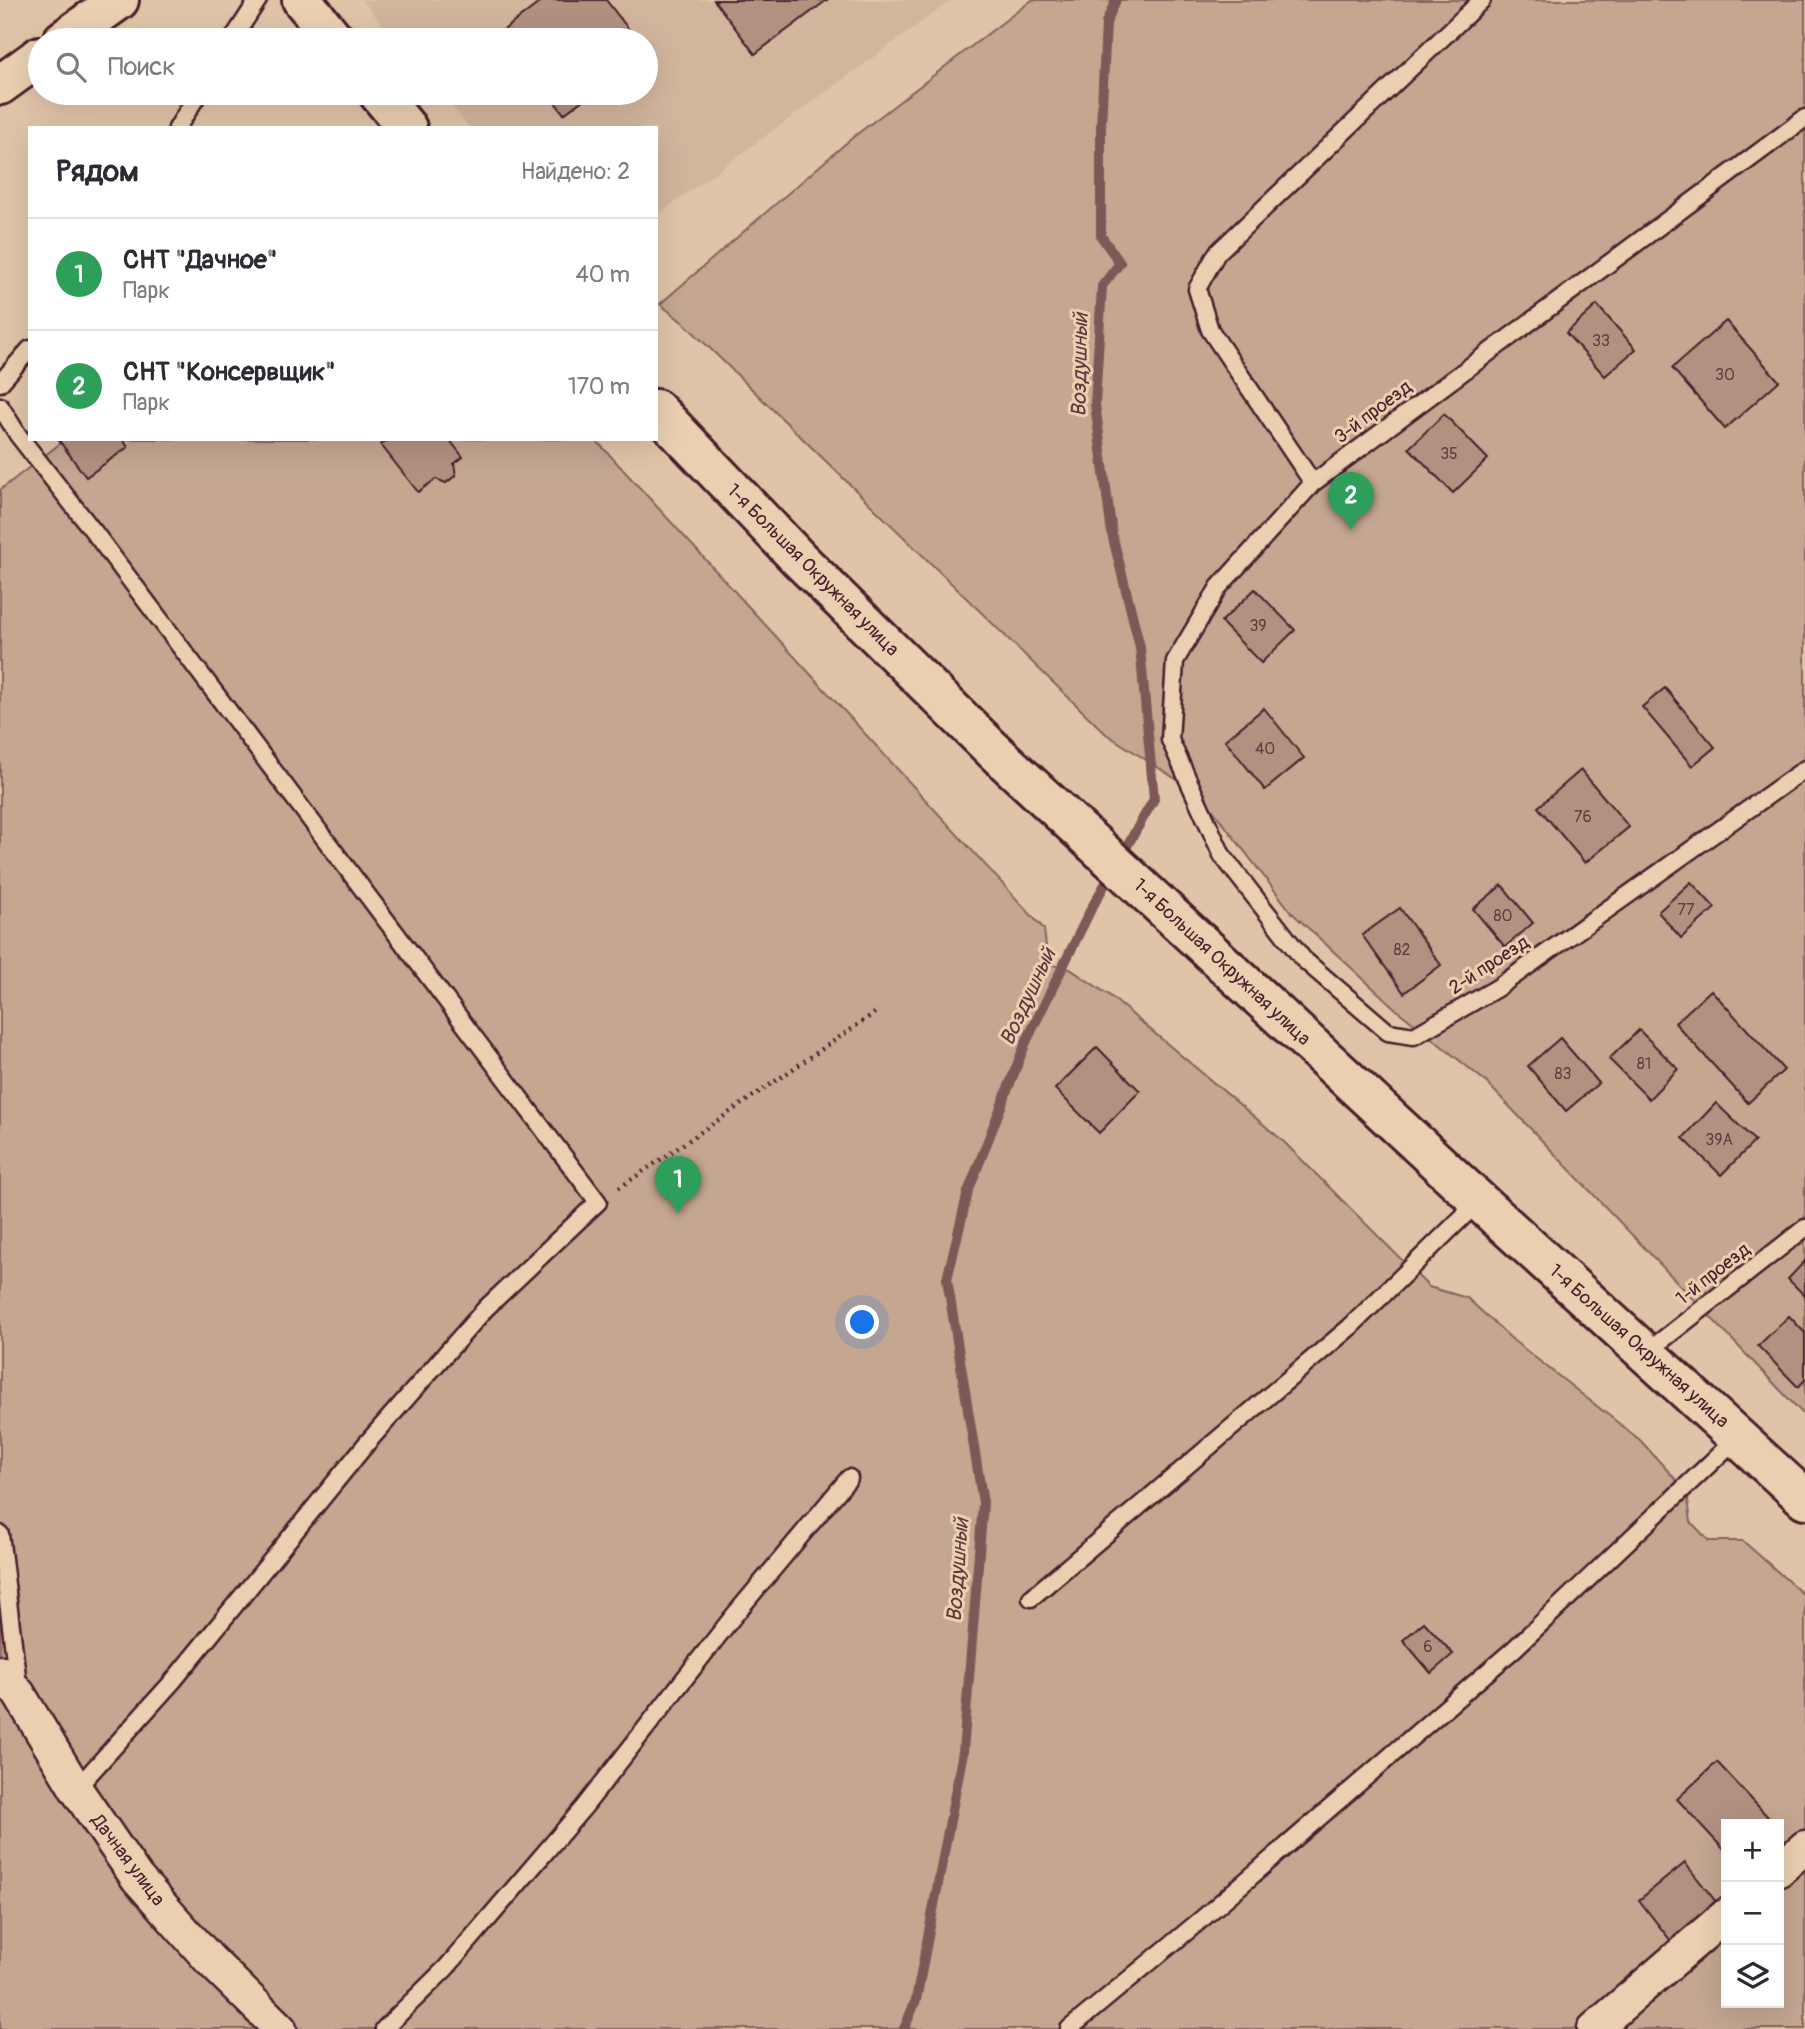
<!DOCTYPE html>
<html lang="ru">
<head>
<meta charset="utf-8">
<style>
	body { margin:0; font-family:Pangolin,sans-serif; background:#f7f7f7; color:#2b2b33 }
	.controls { position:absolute; right:21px; bottom:21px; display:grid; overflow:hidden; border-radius:0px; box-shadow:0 7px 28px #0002 }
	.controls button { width:63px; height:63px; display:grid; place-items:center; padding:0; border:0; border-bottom:2px solid #e1e1e2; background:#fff; color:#2b2b33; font:35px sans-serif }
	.you { position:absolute; left:863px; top:1323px; width:24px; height:24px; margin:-18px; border:5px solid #fff; border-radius:50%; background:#1a73e8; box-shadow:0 0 0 10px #1a73e833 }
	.badge { display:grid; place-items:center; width:46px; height:46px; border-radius:50%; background:#1f6fb2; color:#fff; font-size:23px; font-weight:700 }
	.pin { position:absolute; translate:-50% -58px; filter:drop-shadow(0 2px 4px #0008) }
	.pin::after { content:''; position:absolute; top:37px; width:24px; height:21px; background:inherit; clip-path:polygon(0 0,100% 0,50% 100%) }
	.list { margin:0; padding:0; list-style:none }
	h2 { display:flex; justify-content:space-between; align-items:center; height:91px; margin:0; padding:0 28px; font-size:30px }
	h2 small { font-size:23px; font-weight:400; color:#7c7c81 }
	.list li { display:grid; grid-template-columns:46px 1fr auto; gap:21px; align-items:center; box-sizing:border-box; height:112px; padding:0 28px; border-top:2px solid #e1e1e2 }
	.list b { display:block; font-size:26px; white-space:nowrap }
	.list p { margin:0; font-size:23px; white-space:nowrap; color:#7c7c81 }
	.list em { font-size:23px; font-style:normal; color:#7c7c81 }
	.icon { flex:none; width:38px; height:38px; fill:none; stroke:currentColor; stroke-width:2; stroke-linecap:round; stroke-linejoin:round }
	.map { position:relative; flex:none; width:1805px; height:2029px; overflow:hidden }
	.search { position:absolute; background:#fff; box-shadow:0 7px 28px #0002; left:28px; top:28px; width:630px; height:77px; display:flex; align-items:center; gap:18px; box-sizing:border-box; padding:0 24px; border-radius:38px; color:#7c7c81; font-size:26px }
	.panel { position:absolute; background:#fff; box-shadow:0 7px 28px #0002; left:28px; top:126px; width:630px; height:315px; border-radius:0px }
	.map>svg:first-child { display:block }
</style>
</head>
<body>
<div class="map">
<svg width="1805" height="2029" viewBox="0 0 1805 2029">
	<rect width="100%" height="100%" fill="#e0c4a9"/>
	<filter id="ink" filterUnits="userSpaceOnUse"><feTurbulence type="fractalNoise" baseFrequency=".0143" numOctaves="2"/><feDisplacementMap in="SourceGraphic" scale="14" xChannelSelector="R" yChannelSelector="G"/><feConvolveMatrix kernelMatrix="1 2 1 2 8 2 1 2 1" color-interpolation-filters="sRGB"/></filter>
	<g filter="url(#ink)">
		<path fill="#d2b59d" d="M 362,0 L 952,0 L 656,216 L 656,128 L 470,128 L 440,93 L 646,93 L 646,40 L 396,40 Z"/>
		<path fill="#c4a691" stroke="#87625e" stroke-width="2" fill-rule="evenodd" d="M 1032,0 L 1805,0 L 1805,1416 L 1485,1081 L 1398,1011 L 1292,913 L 1202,796 L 1106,734 L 687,326 L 660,304 L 852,138 Z
			M 66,439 L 595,439 L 1044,929 L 1048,964 L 1070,969 L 1109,995 L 1282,1140 L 1429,1287 L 1467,1298 L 1514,1341 L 1640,1440 L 1687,1492 L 1691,1522 L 1709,1541 L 1743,1541 L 1805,1596 L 1805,2029 L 0,2029 L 0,490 ZM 1726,1824 L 1779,1824 L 1779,2003 L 1726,2003 Z"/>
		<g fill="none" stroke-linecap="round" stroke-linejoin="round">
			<path stroke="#7e5857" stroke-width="10" d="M 1116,0 L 1106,23 L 1101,127 L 1101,236 L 1120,263 L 1102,286 L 1095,404 L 1112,534 L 1140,647 L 1154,799 L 1120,858
				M 904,2029 L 916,2000 L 963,1752 L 983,1503 L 947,1279 L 968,1192 L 1026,1042 L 1091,909 L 1112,872"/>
		</g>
		<path fill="#b29181" stroke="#4a1f2b" stroke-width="2" d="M 543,0 L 606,0 L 637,40 L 508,40 L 501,32 Z
			M 714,0 L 827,0 L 755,54 Z
			M 548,93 L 592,93 L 564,114 Z
			M 1597,305 L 1636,349 L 1605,376 L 1566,333 Z
			M 1726,321 L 1779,381 L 1725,429 L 1672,368 Z
			M 1444,414 L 1488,459 L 1453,493 L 1409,448 Z
			M 58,439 L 122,439 L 128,447 L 86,477 Z
			M 388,439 L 449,439 L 463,457 L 454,464 L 456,475 L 446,483 L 436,479 L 418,492 L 381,445 Z
			M 1255,589 L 1295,630 L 1261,663 L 1221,622 Z
			M 1665,688 L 1715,747 L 1692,766 L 1642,707 Z
			M 1264,708 L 1304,758 L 1265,790 L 1225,740 Z
			M 1581,770 L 1629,827 L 1585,863 L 1538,807 Z
			M 1691,882 L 1715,908 L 1681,938 L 1658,912 Z
			M 1502,885 L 1533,923 L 1505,947 L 1473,909 Z
			M 1400,908 L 1441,965 L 1404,993 L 1362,935 Z
			M 1711,990 L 1784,1070 L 1748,1103 L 1675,1023 Z
			M 1639,1030 L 1678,1069 L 1649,1099 L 1609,1059 Z
			M 1560,1038 L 1599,1083 L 1566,1111 L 1528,1066 Z
			M 1097,1047 L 1140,1091 L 1099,1133 L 1055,1089 Z
			M 1716,1103 L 1755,1141 L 1721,1175 L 1683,1138 Z
			M 1805,1261 L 1805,1296 L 1788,1279 Z
			M 1789,1316 L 1805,1333 L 1805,1380 L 1798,1387 L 1758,1346 Z
			M 1424,1622 L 1453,1654 L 1431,1673 L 1403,1640 Z
			M 1717,1762 L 1768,1817 L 1760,1824 L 1726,1824 L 1726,1852 L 1677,1799 Z
			M 1685,1863 L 1721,1908 L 1674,1945 L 1639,1900 Z"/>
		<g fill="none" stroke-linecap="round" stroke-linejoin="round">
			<defs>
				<path id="lane" d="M 232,40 L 258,0
					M 1805,118 L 1313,483 L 1219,587 L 1175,661 L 1170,740 L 1222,855 L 1303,959 L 1388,1032 L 1414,1036 L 1497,988 L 1805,769
					M 177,128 L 199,93
					M 0,383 L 30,349
					M 0,406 L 18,435 L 94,532 L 598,1202 L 486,1308 L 367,1443 L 173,1681 L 76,1789
					M 1313,483 L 1210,330 L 1197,289 L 1217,253 L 1482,0
					M 1647,1352 L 1805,1228
					M 0,1534 L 18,1685
					M 1031,1598 L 1350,1327 L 1479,1201
					M 384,2029 L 446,1968 L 584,1807 L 732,1618 L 849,1478
					M 1069,2029 L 1203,1918 L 1514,1649 L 1738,1437"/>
				<path id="street" d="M 0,1672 L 19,1694 L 76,1789 L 137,1878 L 209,1959 L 280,2029
					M 1779,1870 L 1805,1847
					M 1594,2029 L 1726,1915"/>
				<path id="secondary" d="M 302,0 L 335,40
					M 378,93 L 407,128
					M 656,409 L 799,559 L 993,750 L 1479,1201 L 1805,1499"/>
				<path id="primary" d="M 63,40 L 119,0
					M 0,85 L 40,56"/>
			</defs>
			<use href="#lane" stroke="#4a1f2b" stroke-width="21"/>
			<use href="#street" stroke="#4a1f2b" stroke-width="37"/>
			<use href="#secondary" stroke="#4a1f2b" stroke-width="44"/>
			<use href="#primary" stroke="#4a1f2b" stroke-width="44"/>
			<path stroke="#4a1f2b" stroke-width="4.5" stroke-dasharray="2 5" stroke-linecap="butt" d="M 619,1188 L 879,1010"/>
			<use href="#lane" stroke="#eacfb1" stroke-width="16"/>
			<use href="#street" stroke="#eacfb1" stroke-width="32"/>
			<use href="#secondary" stroke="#eacfb1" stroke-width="38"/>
			<use href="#primary" stroke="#eacfb1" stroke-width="38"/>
		</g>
	</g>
	<g text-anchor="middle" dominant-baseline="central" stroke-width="6" stroke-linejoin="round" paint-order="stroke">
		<g font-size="16" fill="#643c40">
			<text x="1601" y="341">33</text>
			<text x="1725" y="375">30</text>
			<text x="1449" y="454">35</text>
			<text x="1258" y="626">39</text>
			<text x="1265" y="749">40</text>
			<text x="1583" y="817">76</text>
			<text x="1686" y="910">77</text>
			<text x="1503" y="916">80</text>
			<text x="1402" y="950">82</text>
			<text x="1644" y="1064">81</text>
			<text x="1563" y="1074">83</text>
			<text x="1719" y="1140">39А</text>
			<text x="1428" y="1647">6</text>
		</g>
		<g font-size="19" fill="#4a1f2b" stroke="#eacfb1">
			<text transform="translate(1373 412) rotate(-37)">3-й проезд</text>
			<text transform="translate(813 570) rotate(45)">1-я Большая Окружная улица</text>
			<text transform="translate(1222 962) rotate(43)">1-я Большая Окружная улица</text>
			<text transform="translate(1489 965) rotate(-33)">2-й проезд</text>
			<text transform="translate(1713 1274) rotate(-38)">1-й проезд</text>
			<text transform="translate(1639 1346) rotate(42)">1-я Большая Окружная улица</text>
			<text transform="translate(128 1860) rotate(53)">Дачная улица</text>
		</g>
		<g font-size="21" font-style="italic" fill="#60373d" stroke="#eacfb1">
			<text transform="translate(1080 365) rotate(-89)">Воздушный</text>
			<text transform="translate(1028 997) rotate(-65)">Воздушный</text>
			<text transform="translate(958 1570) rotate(-86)">Воздушный</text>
		</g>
	</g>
</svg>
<div class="controls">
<button>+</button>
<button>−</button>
<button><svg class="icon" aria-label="layers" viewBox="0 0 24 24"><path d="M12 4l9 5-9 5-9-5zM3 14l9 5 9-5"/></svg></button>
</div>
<div class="you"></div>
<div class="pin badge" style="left:678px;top:1214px;background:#2e9e5b">1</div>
<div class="pin badge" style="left:1351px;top:530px;background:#2e9e5b">2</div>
<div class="search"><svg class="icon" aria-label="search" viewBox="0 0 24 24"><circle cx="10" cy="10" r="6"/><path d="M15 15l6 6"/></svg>Поиск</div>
<section class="panel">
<h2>Рядом<small>Найдено: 2</small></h2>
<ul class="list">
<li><span class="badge" style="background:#2e9e5b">1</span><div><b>СНТ &quot;Дачное&quot;</b><p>Парк</p></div><em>40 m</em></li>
<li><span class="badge" style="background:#2e9e5b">2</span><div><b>СНТ &quot;Консервщик&quot;</b><p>Парк</p></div><em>170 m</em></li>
</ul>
</section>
</div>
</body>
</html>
